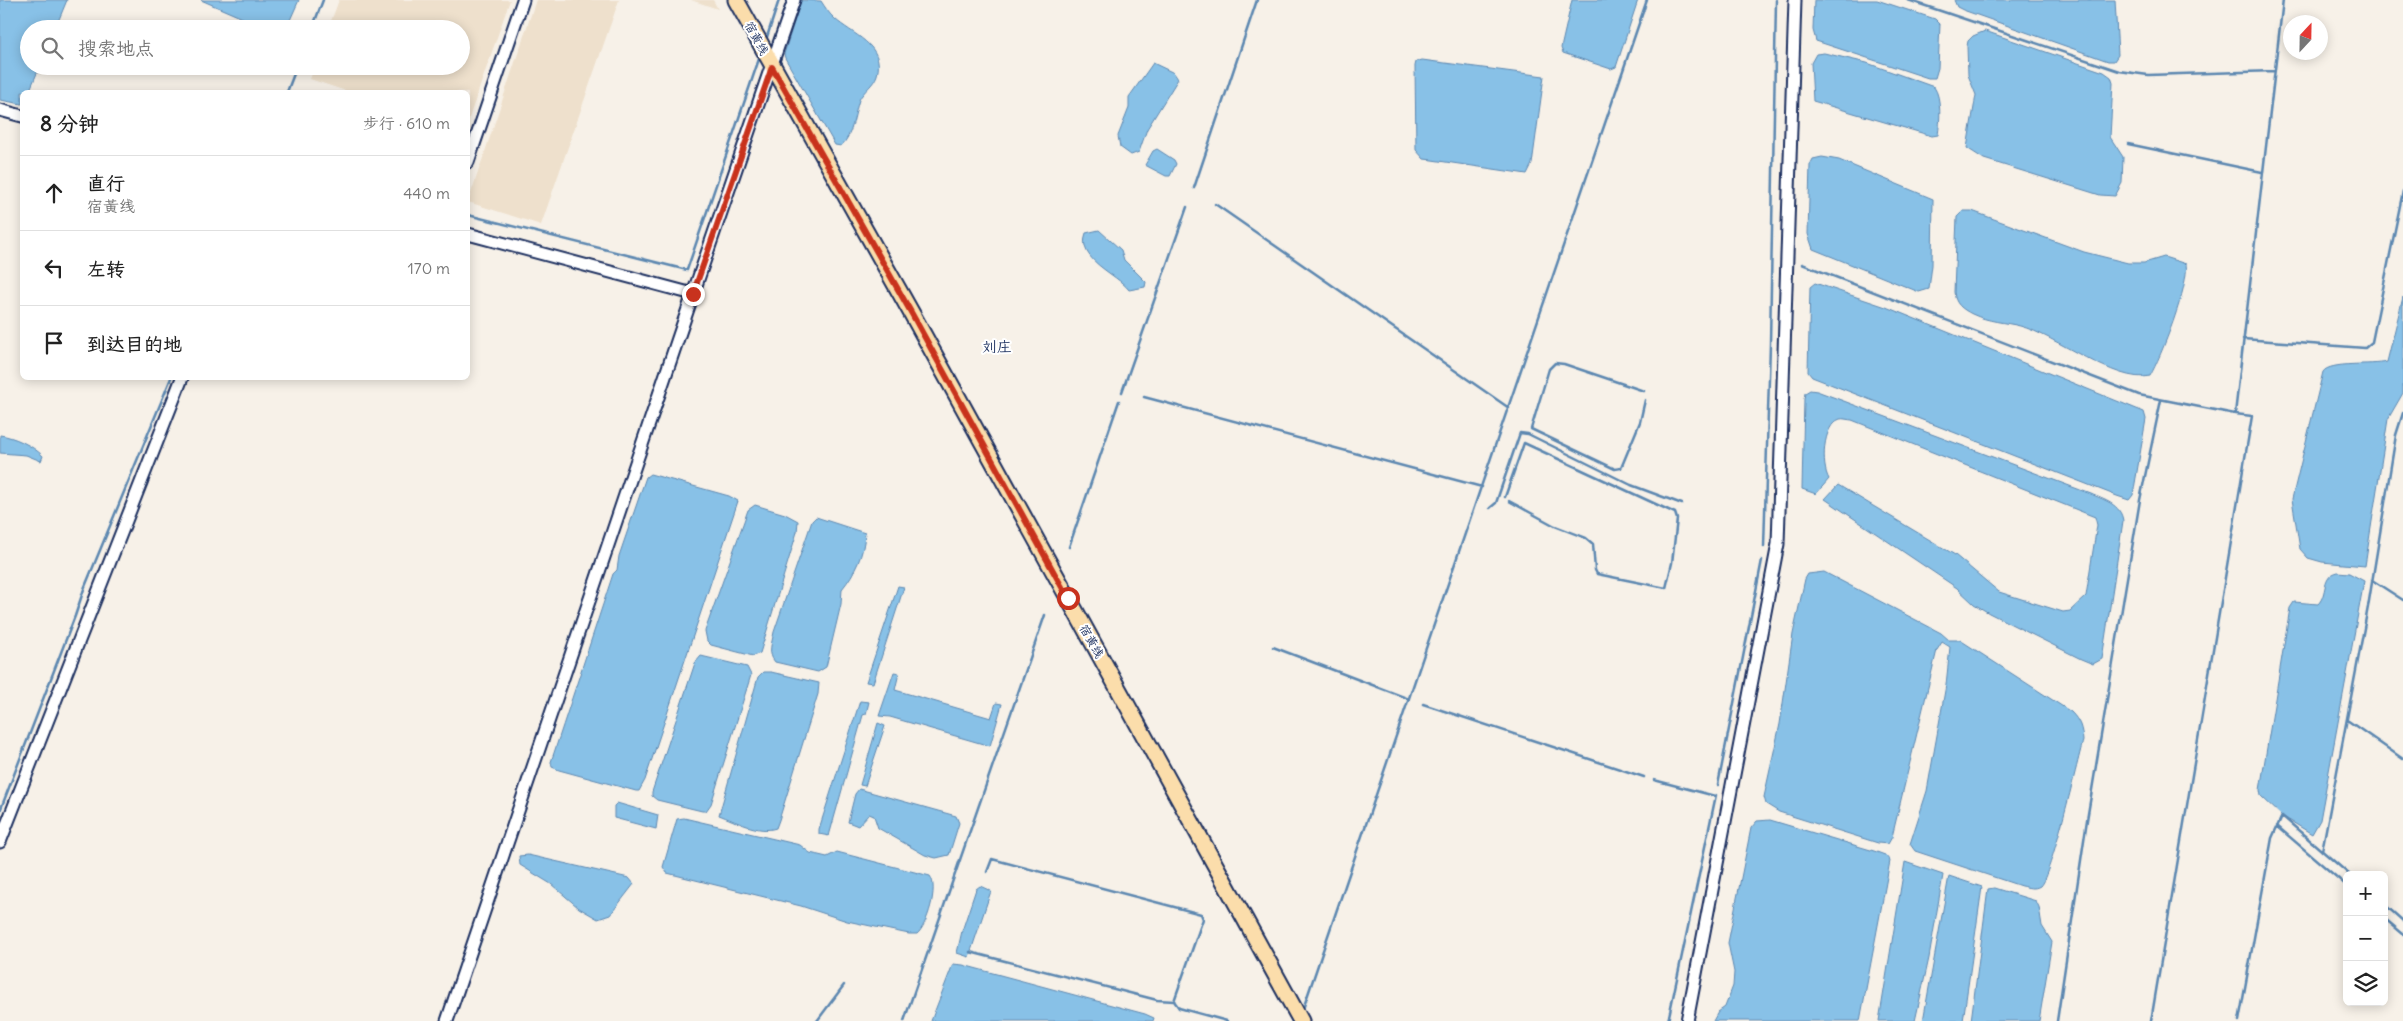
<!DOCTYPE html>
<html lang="zh">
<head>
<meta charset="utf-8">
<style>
	body { margin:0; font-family:Delius,"LXGW WenKai TC",sans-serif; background:#f2f2f2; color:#222 }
	.controls { position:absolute; right:15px; bottom:15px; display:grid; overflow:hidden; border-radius:8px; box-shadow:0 2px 12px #0003 }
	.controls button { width:45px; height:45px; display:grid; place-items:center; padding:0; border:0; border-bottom:1px solid #e0e0e0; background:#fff; color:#222; font:25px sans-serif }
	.compass { position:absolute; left:2283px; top:15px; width:45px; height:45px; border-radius:50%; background:#fff; box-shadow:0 2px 12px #0003; rotate:22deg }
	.stop { position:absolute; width:15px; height:15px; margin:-11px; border:4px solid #c8321e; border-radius:50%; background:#fff }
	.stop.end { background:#c8321e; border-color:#fff; box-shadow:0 1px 5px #0008 }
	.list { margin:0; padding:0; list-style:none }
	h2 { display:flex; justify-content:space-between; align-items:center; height:65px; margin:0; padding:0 20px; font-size:21px }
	h2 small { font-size:16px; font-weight:400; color:#767676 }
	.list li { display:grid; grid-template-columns:32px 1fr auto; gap:15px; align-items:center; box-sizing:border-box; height:75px; padding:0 20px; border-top:1px solid #e0e0e0 }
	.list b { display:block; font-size:19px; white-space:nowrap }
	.list p { margin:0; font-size:16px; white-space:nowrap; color:#767676 }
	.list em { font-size:16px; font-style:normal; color:#767676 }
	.icon { flex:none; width:28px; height:28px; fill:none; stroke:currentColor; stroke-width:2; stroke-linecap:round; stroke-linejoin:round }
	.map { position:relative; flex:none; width:2403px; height:1021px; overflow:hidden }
	.search { position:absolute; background:#fff; box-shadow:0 2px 12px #0003; left:20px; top:20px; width:450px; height:55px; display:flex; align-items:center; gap:12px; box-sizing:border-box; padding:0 18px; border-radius:28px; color:#767676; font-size:19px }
	.panel { position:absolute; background:#fff; box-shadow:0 2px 12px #0003; left:20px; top:90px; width:450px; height:290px; border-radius:8px }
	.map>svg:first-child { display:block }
</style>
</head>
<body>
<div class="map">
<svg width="2403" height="1021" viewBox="0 0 2403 1021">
	<rect width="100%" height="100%" fill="#f7f1e8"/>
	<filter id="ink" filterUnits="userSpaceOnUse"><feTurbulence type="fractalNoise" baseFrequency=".02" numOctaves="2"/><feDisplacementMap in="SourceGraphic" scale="10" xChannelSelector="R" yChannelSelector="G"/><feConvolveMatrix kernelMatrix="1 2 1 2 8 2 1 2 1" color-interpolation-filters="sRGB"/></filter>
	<g filter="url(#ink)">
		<path fill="#eee0cc" d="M 339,0 L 510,0 L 468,121 L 468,92 L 349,92 L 310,79 L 315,66 L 461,66 L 461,29 L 328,29 Z
			M 536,0 L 619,0 L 541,225 L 468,202 Z
			M 691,0 L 713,0 L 718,9 Z"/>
		<path fill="#88c1e7" stroke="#5c87b0" d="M 0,0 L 67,0 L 55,29 L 29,29 L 29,66 L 40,66 L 29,92 L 22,92 L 22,104 L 0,100 Z
			M 201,0 L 299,0 L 286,29 L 268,29 Z
			M 801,0 L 821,1 C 825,7 829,14 835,19 C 851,34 886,45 877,75 C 874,85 863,91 859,100 C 854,115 853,135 841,146 L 835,145 L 785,58 L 784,54 Z
			M 1572,0 L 1638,0 L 1616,67 L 1611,69 L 1563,53 L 1561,48 Z
			M 1814,0 L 1877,0 L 1935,19 L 1940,24 L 1938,68 L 1935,78 L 1928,78 L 1816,41 L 1813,30 Z
			M 1954,0 L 2115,0 L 2118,55 L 2114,61 L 2108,61 L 1963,10 L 1957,7 Z
			M 1985,31 L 2104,72 L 2111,77 L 2113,83 L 2110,137 L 2123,157 L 2122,183 L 2115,196 L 2100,195 L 1984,159 L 1967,148 L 1976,95 L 1968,75 L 1967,46 L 1968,41 L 1973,36 Z
			M 1824,53 L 1867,63 L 1934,87 C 1942,98 1940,122 1938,135 L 1932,136 L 1813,101 L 1811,63 L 1816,54 Z
			M 1422,60 L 1544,76 L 1532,164 L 1527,174 L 1432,160 L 1424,159 L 1416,150 L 1415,66 L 1416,62 Z
			M 1153,63 L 1174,73 L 1178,79 L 1147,129 L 1139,152 L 1131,155 L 1120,147 L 1118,136 L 1129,108 L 1129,97 Z
			M 1157,149 L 1174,160 L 1176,164 L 1170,176 L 1166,176 L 1145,165 L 1153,151 Z
			M 1822,157 L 1839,160 L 1933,199 L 1932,265 L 1929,289 L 1919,292 L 1813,249 L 1808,234 L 1810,165 L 1813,159 Z
			M 1963,211 L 1972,211 L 2084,252 L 2128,263 L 2144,263 L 2164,257 L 2186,264 C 2190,283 2161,357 2150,376 C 2116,384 2055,335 2020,326 C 2004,322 1989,322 1972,314 C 1962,309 1955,304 1954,292 L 1957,217 Z
			M 1099,230 L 1121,250 L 1124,260 L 1146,282 L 1145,287 L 1129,290 C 1116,273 1076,260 1086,233 Z
			M 1815,283 L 1886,307 L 2144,412 L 2146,419 L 2133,495 L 2129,500 L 2117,496 L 1812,377 L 1808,372 L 1810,287 Z
			M 2403,297 L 2403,393 L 2388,419 L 2365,566 L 2322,562 L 2308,558 L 2300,549 L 2292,499 L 2323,372 C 2330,361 2372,366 2387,362 Z
			M 1810,390 L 1817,391 L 2091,494 C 2104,500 2121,504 2123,521 L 2102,659 L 2093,664 L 2081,659 L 1989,613 L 1974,604 L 1957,588 L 1825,499 L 1838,485 L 1955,555 L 1999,592 L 2063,612 L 2070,611 L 2086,596 L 2097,525 L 2095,517 L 1852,420 C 1849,420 1843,418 1840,419 C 1822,425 1821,466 1829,479 L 1816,494 L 1802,489 L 1804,399 L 1805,393 Z
			M 0,435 C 14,437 32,445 43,456 L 41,461 L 26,455 L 0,453 Z
			M 650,474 L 729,496 L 738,501 L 645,780 L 639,791 L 636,791 L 559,770 L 552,767 L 551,762 L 613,574 L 617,570 L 619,556 L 646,477 Z
			M 755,505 L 785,514 L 798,521 L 797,532 L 760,653 L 753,656 L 711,645 L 707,641 L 705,631 L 748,510 Z
			M 816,517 L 865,533 C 864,554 855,573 842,589 L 841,604 L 826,667 L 818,672 L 775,662 C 767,653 772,643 774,632 L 812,521 Z
			M 1824,572 L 1941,633 L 1949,640 L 1960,640 L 2071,712 C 2080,721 2082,728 2083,741 C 2077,763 2051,876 2040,886 C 2034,890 2027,887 2021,886 L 1915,851 L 1910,844 L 1927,791 L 1946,685 L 1950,647 L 1942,642 L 1937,650 L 1892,837 L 1888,844 L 1878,843 L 1779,812 L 1766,804 L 1764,797 L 1780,724 L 1793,634 L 1805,579 L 1808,574 Z
			M 2338,572 L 2349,573 L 2364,581 L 2320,820 L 2312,834 L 2282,816 L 2261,796 L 2260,790 L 2290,608 L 2294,602 L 2318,604 C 2328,594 2321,576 2338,572 Z
			M 898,586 L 904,587 L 873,683 L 866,682 Z
			M 701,656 L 747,667 L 751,675 L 711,804 L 706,811 L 702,811 L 657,800 L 652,796 L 652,792 L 695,663 Z
			M 763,672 L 771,672 L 819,683 L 818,694 L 779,820 L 776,828 C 759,834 735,821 719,815 L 758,677 Z
			M 894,672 L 899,673 L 895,690 L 991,718 L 996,703 L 1002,704 L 990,746 L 890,717 L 879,716 Z
			M 860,701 L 869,702 L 866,714 L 863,715 L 829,836 L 819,834 L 819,829 Z
			M 878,723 L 885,726 L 865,786 L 860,785 Z
			M 859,789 L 956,816 L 959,823 L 949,855 L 936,858 L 925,855 L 878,828 L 874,816 L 869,814 L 858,826 L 848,822 L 855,794 Z
			M 617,803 L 658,815 L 656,829 L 614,818 L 614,806 Z
			M 684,818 L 800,845 L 810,853 L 827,857 L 837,852 L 930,876 C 939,887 927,926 917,934 L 909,934 L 847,921 L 801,906 L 667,873 L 663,867 L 677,819 Z
			M 1770,820 L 1874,851 L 1885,855 L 1890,861 L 1860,1021 L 1713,1021 L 1718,1012 L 1725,1007 L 1733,986 L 1734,972 L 1728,943 L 1751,828 L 1757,821 Z
			M 528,855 L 629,878 L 634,884 L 610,915 L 598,919 L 579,908 L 551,884 L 520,865 L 519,856 Z
			M 1905,862 L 1943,875 L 1929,958 L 1915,1021 L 1879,1021 Z
			M 1949,876 L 1982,887 L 1963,1021 L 1923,1021 Z
			M 980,886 L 991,891 L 969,957 L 957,953 L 962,931 L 976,889 Z
			M 1994,888 L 2036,901 L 2039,907 L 2042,926 L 2052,942 L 2039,1021 L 1971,1021 L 1988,889 Z
			M 953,964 L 963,965 L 1145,1014 L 1154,1018 L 1153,1021 L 931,1021 Z"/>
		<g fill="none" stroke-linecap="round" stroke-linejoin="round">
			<path stroke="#5c87b0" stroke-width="2.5" d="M 1908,0 L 2119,71 L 2148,75 L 2274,71
				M 312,29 L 323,0
				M 766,40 L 779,0
				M 287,92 L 297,66
				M 2128,144 L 2262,172
				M 1194,188 L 1257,0
				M 1215,204 L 1509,408
				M 468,215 L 687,270 L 759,59
				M 1802,264 L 2139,395 L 2235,414 L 2283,0
				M 2243,339 L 2365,348 L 2372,342 L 2403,191
				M 1644,391 L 1564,364 L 1555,363 L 1549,369 L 1531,429 L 1615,469 L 1621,468 L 1640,422 L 1645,400
				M 1122,392 L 1187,207
				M 1144,397 L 1482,487
				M 1505,497 L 1524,443 L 1675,513 L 1677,519 L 1672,563 L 1666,588 L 1597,574 L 1595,570 L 1593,544 L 1586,538 L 1555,526 L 1509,501
				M 1490,508 L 1496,503 L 1520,433 L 1528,434 L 1631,485 L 1682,504
				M 1069,547 L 1119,401
				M 1764,547 L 1770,344 L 1776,0
				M 2372,580 L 2403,600
				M 1273,647 L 1409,699
				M 1423,704 L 1644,777
				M 2347,720 L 2403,759
				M 1654,780 L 1715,796
				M 1718,785 L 1762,560
				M 0,811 L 75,616 L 84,589 L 171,378
				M 2277,826 L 2347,886
				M 2322,851 L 2368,607 L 2396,435 L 2403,413
				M 2384,904 L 2403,921
				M 2384,918 L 2403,934
				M 970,952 L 1157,1000 L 1174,1001 L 1203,919 L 1201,914 L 992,859 L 987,872
				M 1174,1001 L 1179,1008 L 1227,1021
				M 1303,1009 L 1647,0
				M 817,1021 L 844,985
				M 904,1021 L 1045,615
				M 1668,1021 L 1716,795
				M 2057,1021 L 2087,820 L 2140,500 L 2161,400
				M 2151,1021 L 2252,416 L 2235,414
				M 2239,1021 L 2272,838 L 2282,816 L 2350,875"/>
			<defs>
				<path id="minor" d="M 0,110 L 22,116
					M 468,162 L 523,0
					M 468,234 L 693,294 L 794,0
					M 0,842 L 182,378
					M 447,1021 L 693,294
					M 1687,1021 L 1778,544 L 1795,0"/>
				<path id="major" d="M 736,0 L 912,314 L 1301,1021"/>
			</defs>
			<use href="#minor" stroke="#1b2f5e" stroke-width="15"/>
			<use href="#major" stroke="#1b2f5e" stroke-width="19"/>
			<use href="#minor" stroke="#fff" stroke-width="11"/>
			<use href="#major" stroke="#fbddab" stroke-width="15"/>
		</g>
	</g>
	<g fill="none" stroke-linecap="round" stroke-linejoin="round" filter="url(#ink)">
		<path stroke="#c8321e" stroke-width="6" d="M 693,294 L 772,67 L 912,314 L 1068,598"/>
	</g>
	<g text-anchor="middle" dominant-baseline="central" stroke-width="4" stroke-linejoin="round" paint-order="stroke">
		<g font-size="12" fill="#1b2f5e" stroke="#fff">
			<text transform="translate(757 38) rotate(62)">宿黄线</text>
			<text transform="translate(1092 641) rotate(61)">宿黄线</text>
		</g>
		<g font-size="15" fill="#1b2f5e" stroke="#fff">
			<text x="997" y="346">刘庄</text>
		</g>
	</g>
</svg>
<div class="controls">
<button>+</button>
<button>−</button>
<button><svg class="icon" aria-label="layers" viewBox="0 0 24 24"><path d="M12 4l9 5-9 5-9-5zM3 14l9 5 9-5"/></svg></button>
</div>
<svg class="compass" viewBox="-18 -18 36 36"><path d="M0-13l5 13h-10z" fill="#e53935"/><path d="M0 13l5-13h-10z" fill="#767676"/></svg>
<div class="stop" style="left:1068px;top:598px"></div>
<div class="stop end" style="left:693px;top:294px"></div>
<div class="search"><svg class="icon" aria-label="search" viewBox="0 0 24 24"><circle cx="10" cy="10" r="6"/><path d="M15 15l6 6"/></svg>搜索地点</div>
<section class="panel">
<h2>8 分钟<small>步行 · 610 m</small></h2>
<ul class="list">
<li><svg class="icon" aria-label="ahead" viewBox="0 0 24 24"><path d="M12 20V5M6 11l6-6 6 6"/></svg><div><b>直行</b><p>宿黄线</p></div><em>440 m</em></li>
<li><svg class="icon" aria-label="left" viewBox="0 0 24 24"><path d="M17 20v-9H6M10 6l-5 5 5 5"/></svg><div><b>左转</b></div><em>170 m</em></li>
<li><svg class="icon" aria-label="arrive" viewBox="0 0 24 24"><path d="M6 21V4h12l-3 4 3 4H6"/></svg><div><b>到达目的地</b></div></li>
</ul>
</section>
</div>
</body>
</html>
